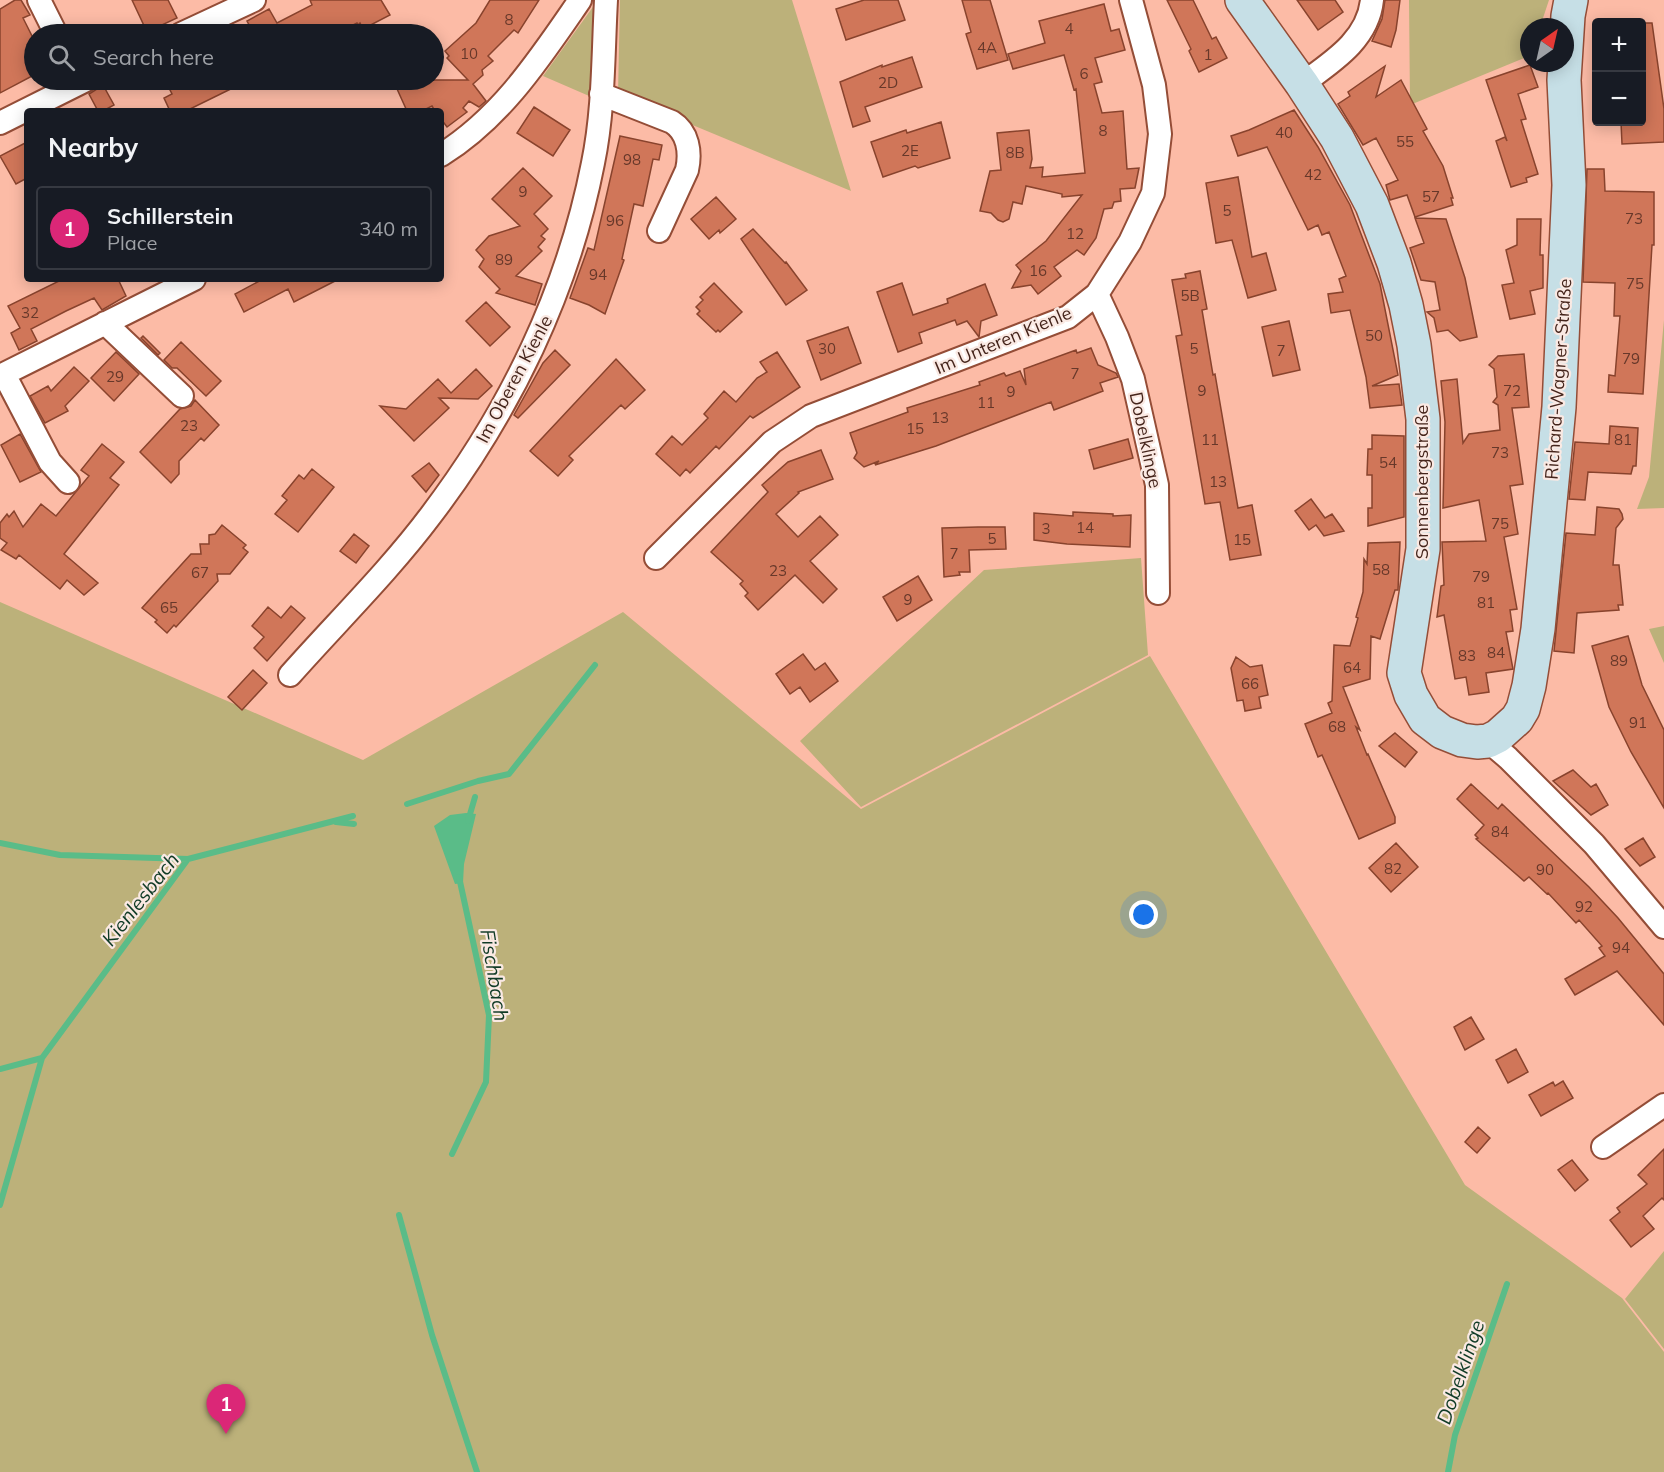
<!DOCTYPE html>
<html lang="en">
<head>
<meta charset="utf-8">
<style>
	body { margin:0; font-family:Mulish,sans-serif; background:#20242c; color:#f1f3f6 }
	.controls { position:absolute; right:18px; top:18px; display:grid; overflow:hidden; border-radius:6px; box-shadow:0 3px 15px #0003 }
	.controls button { width:54px; height:54px; display:grid; place-items:center; padding:0; border:0; border-bottom:2px solid #363941; background:#171b24; color:#f1f3f6; font:30px sans-serif }
	.compass { position:absolute; left:1520px; top:18px; width:54px; height:54px; border-radius:50%; background:#171b24; box-shadow:0 3px 15px #0003; rotate:34deg }
	.you { position:absolute; left:1144px; top:915px; width:21px; height:21px; margin:-15px; border:4px solid #fff; border-radius:50%; background:#1a73e8; box-shadow:0 0 0 9px #1a73e833 }
	.badge { display:grid; place-items:center; width:39px; height:39px; border-radius:50%; background:#db2777; color:#fff; font-size:20px; font-weight:700 }
	.pin { position:absolute; translate:-50% -50px; filter:drop-shadow(0 2px 3px #0008) }
	.pin::after { content:''; position:absolute; top:32px; width:21px; height:18px; background:inherit; clip-path:polygon(0 0,100% 0,50% 100%) }
	.list { margin:0; padding:0; list-style:none }
	h2 { display:flex; justify-content:space-between; align-items:center; height:78px; margin:0; padding:0 24px; font-size:26px }
	h2 small { font-size:20px; font-weight:400; color:#9ea1a6 }
	.list li { display:grid; grid-template-columns:39px 1fr auto; gap:18px; align-items:center; box-sizing:border-box; height:84px; margin:0 12px 12px; padding:0 12px; border:2px solid #363941; border-radius:6px }
	.list b { display:block; font-size:22px; white-space:nowrap }
	.list p { margin:0; font-size:20px; white-space:nowrap; color:#9ea1a6 }
	.list em { font-size:20px; font-style:normal; color:#9ea1a6 }
	.icon { flex:none; width:33px; height:33px; fill:none; stroke:currentColor; stroke-width:2; stroke-linecap:round; stroke-linejoin:round }
	.map { position:relative; flex:none; width:1664px; height:1472px; overflow:hidden }
	.search { position:absolute; background:#171b24; box-shadow:0 3px 15px #0003; left:24px; top:24px; width:420px; height:66px; display:flex; align-items:center; gap:15px; box-sizing:border-box; padding:0 21px; border-radius:33px; color:#9ea1a6; font-size:22px }
	.panel { position:absolute; background:#171b24; box-shadow:0 3px 15px #0003; left:24px; top:108px; width:420px; height:174px; border-radius:6px }
	.map>svg:first-child { display:block }
</style>
</head>
<body>
<div class="map">
<svg width="1664" height="1472" viewBox="0 0 1664 1472">
	<rect width="100%" height="100%" fill="#fcbba6"/>
	<path fill="#bcb17a" d="M 598,0 L 603,102 L 543,76 Z
		M 620,0 L 792,0 L 851,191 L 618,94 Z
		M 1409,0 L 1549,0 L 1540,27 L 1529,27 L 1529,56 L 1410,105 Z
		M 1664,320 L 1664,508 L 1637,509 L 1649,477 Z
		M 1141,558 L 1148,655 L 861,807 L 800,741 L 984,570 Z
		M 0,602 L 363,760 L 623,612 L 861,809 L 1150,656 L 1465,1185 L 1622,1298 L 1664,1352 L 1664,1472 L 0,1472 Z
		M 1664,626 L 1664,663 L 1649,629 Z
		M 1664,1251 L 1664,1349 L 1625,1299 Z"/>
	<path fill="#5abc88" d="M 466,813 L 476,814 L 464,864 L 463,883 L 455,884 L 434,826 L 450,815 Z"/>
	<g fill="none" stroke-linecap="round" stroke-linejoin="round">
		<path stroke="#5abc88" stroke-width="6" d="M 407,804 L 478,781 L 509,774 L 595,665
			M 468,821 L 475,797
			M 336,822 L 354,824
			M 0,843 L 60,855 L 188,859
			M 0,1069 L 42,1058 L 188,859 L 353,816
			M 452,1154 L 486,1082 L 489,1015 L 459,877
			M 0,1205 L 42,1058
			M 399,1215 L 432,1335 L 477,1472
			M 1448,1472 L 1455,1435 L 1507,1284"/>
	</g>
	<path fill="#d07659" stroke="#88432d" stroke-width="1.5" d="M 15,0 L 21,0 L 30,15 L 23,18 L 34,40 L 34,75 L 0,93 L 0,9 Z
		M 132,0 L 168,0 L 177,18 L 147,32 Z
		M 310,0 L 381,0 L 390,15 L 363,29 L 360,23 L 358,25 L 357,23 L 335,34 L 254,34 L 247,21 L 269,9 L 277,23 L 312,5 Z
		M 490,0 L 539,0 L 518,33 L 514,30 L 488,56 L 493,61 L 482,70 L 483,75 L 473,84 L 486,101 L 479,107 L 469,101 L 463,108 L 467,112 L 447,127 L 441,119 L 441,111 L 435,111 L 432,106 L 422,111 L 407,111 L 393,80 L 468,80 L 447,58 L 449,56 L 445,51 L 476,23 Z
		M 864,0 L 898,0 L 905,20 L 846,40 L 836,9 Z
		M 962,0 L 990,0 L 1008,60 L 977,69 L 966,34 L 971,32 Z
		M 1167,0 L 1193,0 L 1212,39 L 1216,37 L 1227,58 L 1199,72 L 1189,51 L 1191,49 Z
		M 1297,0 L 1335,0 L 1343,12 L 1318,30 Z
		M 1385,0 L 1400,0 L 1396,30 L 1391,47 L 1372,41 L 1382,19 Z
		M 1104,4 L 1111,31 L 1119,29 L 1125,50 L 1095,58 L 1102,82 L 1094,84 L 1102,113 L 1123,111 L 1127,169 L 1139,168 L 1135,188 L 1120,189 L 1121,201 L 1114,202 L 1112,208 L 1104,209 L 1096,238 L 1084,255 L 1077,250 L 1054,267 L 1061,276 L 1038,294 L 1031,285 L 1012,288 L 1021,271 L 1016,265 L 1046,241 L 1082,195 L 1062,197 L 1062,194 L 1026,186 L 1022,204 L 1013,202 L 1009,219 L 1003,222 L 998,220 L 991,213 L 980,211 L 990,171 L 1001,170 L 997,133 L 1029,130 L 1032,159 L 1030,168 L 1043,167 L 1042,177 L 1085,173 L 1076,89 L 1074,90 L 1064,55 L 1013,69 L 1008,54 L 1045,43 L 1039,21 Z
		M 1641,23 L 1652,23 L 1664,109 L 1664,142 L 1622,144 L 1621,122 L 1641,122 Z
		M 912,57 L 922,87 L 865,107 L 870,121 L 853,127 L 840,82 L 882,65 L 882,67 Z
		M 1530,65 L 1538,87 L 1518,94 L 1526,119 L 1521,120 L 1538,174 L 1526,178 L 1527,182 L 1511,187 L 1496,141 L 1505,137 L 1507,141 L 1486,80 Z
		M 1385,66 L 1376,97 L 1401,80 L 1427,129 L 1423,131 L 1443,166 L 1453,198 L 1451,198 L 1453,205 L 1415,217 L 1407,195 L 1390,200 L 1386,185 L 1398,180 L 1376,138 L 1363,145 L 1338,104 L 1350,96 L 1348,92 Z
		M 165,80 L 249,80 L 186,111 L 170,111 L 164,98 L 172,94 Z
		M 103,85 L 114,105 L 103,111 L 98,111 L 89,94 Z
		M 534,107 L 570,130 L 553,156 L 517,133 Z
		M 1294,110 L 1318,147 L 1350,205 L 1380,284 L 1398,375 L 1372,386 L 1399,384 L 1402,405 L 1370,408 L 1366,377 L 1350,310 L 1331,313 L 1328,294 L 1343,292 L 1339,279 L 1346,276 L 1329,232 L 1322,235 L 1318,225 L 1308,230 L 1267,147 L 1238,156 L 1231,136 L 1249,130 Z
		M 941,122 L 950,158 L 918,168 L 915,166 L 883,177 L 871,142 L 906,130 L 907,133 Z
		M 620,136 L 662,145 L 659,160 L 653,159 L 643,206 L 634,204 L 622,259 L 624,260 L 605,314 L 589,305 L 570,298 L 588,248 L 594,250 Z
		M 27,142 L 27,178 L 16,184 L 0,156 Z
		M 523,168 L 552,196 L 534,214 L 548,229 L 541,236 L 545,239 L 538,247 L 542,251 L 516,276 L 542,284 L 535,305 L 496,293 L 500,289 L 479,267 L 484,259 L 476,250 L 489,236 L 520,226 L 492,199 Z
		M 1587,169 L 1604,169 L 1605,191 L 1654,192 L 1654,245 L 1652,245 L 1643,394 L 1608,392 L 1609,375 L 1615,376 L 1620,316 L 1614,316 L 1615,283 L 1583,282 Z
		M 1238,177 L 1252,257 L 1266,253 L 1276,290 L 1248,298 L 1232,240 L 1216,243 L 1206,183 Z
		M 716,197 L 736,219 L 720,233 L 719,230 L 709,239 L 691,219 Z
		M 1415,218 L 1446,219 L 1465,278 L 1477,337 L 1460,341 L 1448,330 L 1437,332 L 1434,318 L 1427,312 L 1440,310 L 1435,282 L 1421,280 L 1410,248 L 1424,243 Z
		M 1517,219 L 1541,219 L 1540,255 L 1543,255 L 1543,288 L 1530,291 L 1535,314 L 1510,319 L 1502,285 L 1514,283 L 1506,250 L 1517,245 Z
		M 753,229 L 785,263 L 786,262 L 807,290 L 786,305 L 741,239 Z
		M 1200,271 L 1207,309 L 1202,310 L 1213,375 L 1215,374 L 1238,508 L 1252,505 L 1261,555 L 1230,560 L 1220,502 L 1205,504 L 1176,336 L 1182,335 L 1172,280 L 1186,278 L 1185,274 Z
		M 63,279 L 118,279 L 126,296 L 102,310 L 94,298 L 66,311 L 31,329 L 37,341 L 19,350 L 11,333 L 20,328 L 8,306 Z
		M 263,279 L 339,279 L 294,302 L 288,289 L 244,312 L 235,294 Z
		M 714,283 L 742,312 L 720,332 L 718,330 L 716,332 L 697,314 L 700,311 L 696,307 L 703,300 L 700,297 Z
		M 902,283 L 913,315 L 948,303 L 947,299 L 985,284 L 997,315 L 981,321 L 979,337 L 967,321 L 957,325 L 955,320 L 919,333 L 922,343 L 898,352 L 877,292 Z
		M 486,302 L 510,327 L 490,346 L 466,321 Z
		M 1289,321 L 1300,370 L 1273,376 L 1262,327 Z
		M 848,327 L 861,363 L 821,380 L 807,341 Z
		M 143,336 L 160,353 L 158,355 L 141,338 Z
		M 181,342 L 221,381 L 206,396 L 177,368 L 172,368 L 164,360 Z
		M 1091,348 L 1098,365 L 1116,373 L 1118,377 L 1100,383 L 1103,391 L 1054,410 L 1051,402 L 936,446 L 875,465 L 879,461 L 864,467 L 854,458 L 857,453 L 850,433 L 908,412 L 907,408 L 980,385 L 979,382 L 1004,373 L 1006,376 L 1020,371 L 1026,385 L 1024,369 L 1076,350 L 1077,353 Z
		M 555,350 L 570,365 L 518,418 L 514,415 L 543,363 Z
		M 116,352 L 139,374 L 114,401 L 91,378 Z
		M 777,352 L 800,387 L 753,418 L 750,416 L 719,449 L 716,446 L 690,473 L 686,469 L 680,476 L 656,454 L 672,436 L 682,445 L 708,418 L 704,414 L 724,391 L 736,402 L 757,378 L 767,372 L 760,362 Z
		M 1524,354 L 1529,407 L 1512,408 L 1523,484 L 1510,486 L 1518,534 L 1504,537 L 1517,609 L 1510,610 L 1513,631 L 1506,632 L 1513,669 L 1486,673 L 1489,692 L 1469,695 L 1466,677 L 1455,679 L 1444,615 L 1437,617 L 1441,586 L 1444,585 L 1442,542 L 1486,541 L 1479,500 L 1443,508 L 1445,422 L 1441,381 L 1457,379 L 1463,443 L 1469,434 L 1500,430 L 1498,405 L 1493,402 L 1497,397 L 1494,369 L 1489,365 L 1498,356 Z
		M 616,359 L 645,390 L 625,409 L 621,405 L 569,456 L 573,460 L 558,476 L 530,451 Z
		M 74,367 L 89,381 L 65,406 L 68,411 L 45,423 L 30,396 L 48,386 L 51,391 Z
		M 476,369 L 492,386 L 478,399 L 439,398 L 449,408 L 414,441 L 380,406 L 406,409 L 438,379 L 451,393 Z
		M 195,400 L 219,425 L 204,441 L 201,438 L 179,461 L 179,474 L 171,483 L 140,452 L 180,409 L 191,406 Z
		M 1610,426 L 1638,428 L 1636,466 L 1633,466 L 1631,474 L 1588,472 L 1585,500 L 1569,499 L 1575,442 L 1609,444 Z
		M 20,434 L 41,472 L 20,482 L 1,445 Z
		M 1372,435 L 1404,436 L 1404,517 L 1368,526 L 1368,508 L 1372,508 L 1372,475 L 1367,475 L 1368,449 L 1372,449 Z
		M 1128,439 L 1133,458 L 1094,469 L 1089,450 Z
		M 102,444 L 124,462 L 110,478 L 119,485 L 64,554 L 98,583 L 84,595 L 67,580 L 60,589 L 19,555 L 16,559 L 1,550 L 7,543 L 0,538 L 0,523 L 7,514 L 9,517 L 14,511 L 23,527 L 41,504 L 56,516 L 89,476 L 81,470 Z
		M 821,450 L 833,479 L 798,492 L 799,493 L 776,514 L 798,537 L 820,516 L 838,535 L 810,561 L 837,589 L 823,603 L 795,575 L 758,610 L 745,596 L 748,593 L 740,584 L 743,581 L 711,552 L 768,492 L 762,485 L 788,462 Z
		M 429,463 L 439,475 L 426,492 L 412,476 Z
		M 312,469 L 334,487 L 298,532 L 275,514 L 287,500 L 282,496 L 299,475 L 304,479 Z
		M 1311,499 L 1325,518 L 1332,514 L 1344,531 L 1324,536 L 1316,525 L 1309,530 L 1295,511 Z
		M 1597,507 L 1619,509 L 1622,514 L 1623,519 L 1616,528 L 1613,565 L 1619,565 L 1623,605 L 1618,605 L 1619,610 L 1577,613 L 1574,653 L 1554,651 L 1566,533 L 1595,535 Z
		M 1073,512 L 1113,514 L 1113,516 L 1131,515 L 1130,547 L 1067,544 L 1034,540 L 1034,513 L 1073,516 Z
		M 222,525 L 246,545 L 243,548 L 248,552 L 230,574 L 217,574 L 218,581 L 176,627 L 174,625 L 167,633 L 155,622 L 157,620 L 142,608 L 191,554 L 201,554 L 200,544 L 209,544 L 209,535 L 215,534 Z
		M 978,527 L 1005,527 L 1006,549 L 969,550 L 970,572 L 959,572 L 960,575 L 944,577 L 942,528 Z
		M 354,534 L 369,546 L 356,563 L 340,551 Z
		M 1400,542 L 1398,590 L 1395,590 L 1380,639 L 1371,636 L 1370,679 L 1343,687 L 1360,730 L 1356,727 L 1367,755 L 1368,754 L 1395,817 L 1395,823 L 1359,839 L 1322,755 L 1318,757 L 1305,724 L 1332,713 L 1328,703 L 1332,701 L 1334,645 L 1350,646 L 1358,618 L 1356,617 L 1363,592 L 1364,559 L 1367,564 L 1368,543 Z
		M 918,576 L 932,600 L 897,621 L 883,597 Z
		M 291,606 L 305,618 L 267,661 L 254,648 L 264,637 L 252,626 L 268,607 L 281,618 Z
		M 1628,636 L 1642,685 L 1664,730 L 1664,808 L 1631,752 L 1609,707 L 1592,646 Z
		M 803,654 L 815,670 L 825,663 L 838,681 L 810,702 L 800,687 L 790,694 L 776,674 Z
		M 1236,657 L 1250,667 L 1262,665 L 1268,695 L 1259,697 L 1261,708 L 1245,711 L 1243,700 L 1237,701 L 1231,668 Z
		M 253,670 L 267,683 L 242,710 L 228,697 Z
		M 1395,733 L 1417,752 L 1405,767 L 1379,746 Z
		M 1573,770 L 1591,787 L 1596,784 L 1608,805 L 1591,815 L 1553,781 Z
		M 1471,784 L 1498,809 L 1502,804 L 1589,887 L 1618,918 L 1664,974 L 1664,1025 L 1617,971 L 1575,995 L 1565,979 L 1605,956 L 1599,948 L 1602,946 L 1579,920 L 1576,923 L 1548,893 L 1547,894 L 1529,877 L 1524,881 L 1476,839 L 1478,838 L 1475,835 L 1484,825 L 1457,799 Z
		M 1643,838 L 1655,857 L 1640,866 L 1625,849 Z
		M 1396,843 L 1418,867 L 1391,892 L 1369,868 Z
		M 1471,1017 L 1484,1039 L 1465,1050 L 1454,1027 Z
		M 1516,1049 L 1528,1072 L 1508,1083 L 1496,1060 Z
		M 1563,1081 L 1573,1098 L 1541,1116 L 1529,1095 L 1553,1082 L 1555,1086 Z
		M 1478,1127 L 1490,1138 L 1477,1153 L 1465,1142 Z
		M 1664,1149 L 1664,1200 L 1662,1198 L 1643,1216 L 1654,1229 L 1631,1247 L 1610,1220 L 1620,1212 L 1617,1208 L 1647,1184 L 1638,1175 Z
		M 1572,1160 L 1588,1180 L 1575,1191 L 1558,1170 Z"/>
	<g fill="none" stroke-linecap="round" stroke-linejoin="round">
		<defs>
			<path id="street" d="M 39,0 L 56,34
				M 181,34 L 254,0
				M 1302,84 C 1332,62 1368,40 1372,0
				M 601,94 L 672,122 C 688,132 691,152 687,170 L 659,231
				M 0,123 L 86,80
				M 441,155 C 502,117 540,58 580,0
				M 1097,294 L 1117,337 L 1133,379 L 1157,485 L 1158,593
				M 105,323 L 182,396
				M 4,374 L 50,462 L 68,482
				M 0,376 L 194,279
				M 656,558 L 772,442 L 811,416 L 1068,317 L 1097,294 L 1130,242 L 1153,193 L 1160,134 L 1154,85 L 1131,0
				M 290,675 C 337,622 389,571 431,515 C 510,411 568,291 593,163 C 604,110 603,54 606,0
				M 1488,741 L 1508,758 L 1594,844 L 1664,927
				M 1603,1147 L 1664,1105"/>
			<path id="secondary" d="M 1242,0 L 1302,84 L 1337,138 L 1372,205 L 1394,263 L 1406,305 L 1414,345 L 1423,419 L 1423,549 L 1404,673 L 1411,695 L 1425,719 L 1442,732 L 1462,740 L 1477,742 L 1488,741 L 1498,736 L 1517,719 L 1523,709 L 1529,686 L 1538,629 L 1559,407 L 1569,185 L 1564,80 L 1568,16 L 1571,0"/>
		</defs>
		<use href="#street" stroke="#944d37" stroke-width="26"/>
		<use href="#secondary" stroke="#944d37" stroke-width="36"/>
		<use href="#street" stroke="#fff" stroke-width="22"/>
		<use href="#secondary" stroke="#c6dfe6" stroke-width="33"/>
	</g>
	<g text-anchor="middle" dominant-baseline="central" stroke-width="4.5" stroke-linejoin="round" paint-order="stroke">
		<g font-size="15" fill="#67382a">
			<text x="509" y="19">8</text>
			<text x="1069" y="28">4</text>
			<text x="987" y="47">4A</text>
			<text x="469" y="53">10</text>
			<text x="1208" y="54">1</text>
			<text x="1084" y="73">6</text>
			<text x="888" y="82">2D</text>
			<text x="1103" y="130">8</text>
			<text x="1284" y="132">40</text>
			<text x="1405" y="141">55</text>
			<text x="910" y="150">2E</text>
			<text x="1015" y="152">8B</text>
			<text x="632" y="159">98</text>
			<text x="1313" y="174">42</text>
			<text x="523" y="191">9</text>
			<text x="1431" y="196">57</text>
			<text x="1227" y="210">5</text>
			<text x="1634" y="218">73</text>
			<text x="615" y="220">96</text>
			<text x="1075" y="233">12</text>
			<text x="504" y="259">89</text>
			<text x="1038" y="270">16</text>
			<text x="598" y="274">94</text>
			<text x="1635" y="283">75</text>
			<text x="1190" y="295">5B</text>
			<text x="30" y="312">32</text>
			<text x="1374" y="335">50</text>
			<text x="827" y="348">30</text>
			<text x="1194" y="348">5</text>
			<text x="1281" y="350">7</text>
			<text x="1631" y="358">79</text>
			<text x="1075" y="373">7</text>
			<text x="115" y="376">29</text>
			<text x="1202" y="390">9</text>
			<text x="1512" y="390">72</text>
			<text x="1011" y="391">9</text>
			<text x="986" y="402">11</text>
			<text x="940" y="417">13</text>
			<text x="189" y="425">23</text>
			<text x="915" y="428">15</text>
			<text x="1210" y="439">11</text>
			<text x="1623" y="439">81</text>
			<text x="1500" y="452">73</text>
			<text x="1388" y="462">54</text>
			<text x="1218" y="481">13</text>
			<text x="1500" y="523">75</text>
			<text x="1085" y="527">14</text>
			<text x="1046" y="528">3</text>
			<text x="992" y="538">5</text>
			<text x="1242" y="539">15</text>
			<text x="954" y="553">7</text>
			<text x="1381" y="569">58</text>
			<text x="778" y="570">23</text>
			<text x="200" y="572">67</text>
			<text x="1481" y="576">79</text>
			<text x="908" y="599">9</text>
			<text x="1486" y="602">81</text>
			<text x="169" y="607">65</text>
			<text x="1496" y="652">84</text>
			<text x="1467" y="655">83</text>
			<text x="1619" y="660">89</text>
			<text x="1352" y="667">64</text>
			<text x="1250" y="683">66</text>
			<text x="1638" y="722">91</text>
			<text x="1337" y="726">68</text>
			<text x="1500" y="831">84</text>
			<text x="1393" y="868">82</text>
			<text x="1545" y="869">90</text>
			<text x="1584" y="906">92</text>
			<text x="1621" y="947">94</text>
		</g>
		<g font-size="18" fill="#44241b" stroke="#fae9e3">
			<text transform="translate(1003 340) rotate(-23)">Im Unteren Kienle</text>
			<text transform="translate(514 379) rotate(-62)">Im Oberen Kienle</text>
			<text transform="translate(1558 379) rotate(-86)">Richard-Wagner-Straße</text>
			<text transform="translate(1146 440) rotate(78)">Dobelklinge</text>
			<text transform="translate(1421 482) rotate(-90)">Sonnenbergstraße</text>
		</g>
		<g font-size="20" font-style="italic" fill="#103b26" stroke="#fae9e3">
			<text transform="translate(140 899) rotate(-52)">Kienlesbach</text>
			<text transform="translate(495 975) rotate(81)">Fischbach</text>
			<text transform="translate(1460 1372) rotate(-71)">Dobelklinge</text>
		</g>
	</g>
</svg>
<div class="controls">
<button>+</button>
<button>−</button>
</div>
<svg class="compass" viewBox="-18 -18 36 36"><path d="M0-13l5 13h-10z" fill="#e53935"/><path d="M0 13l5-13h-10z" fill="#9ea1a6"/></svg>
<div class="you"></div>
<div class="pin badge" style="left:226px;top:1434px">1</div>
<div class="search"><svg class="icon" aria-label="search" viewBox="0 0 24 24"><circle cx="10" cy="10" r="6"/><path d="M15 15l6 6"/></svg>Search here</div>
<section class="panel">
<h2>Nearby<small></small></h2>
<ul class="list">
<li><span class="badge">1</span><div><b>Schillerstein</b><p>Place</p></div><em>340 m</em></li>
</ul>
</section>
</div>
</body>
</html>
